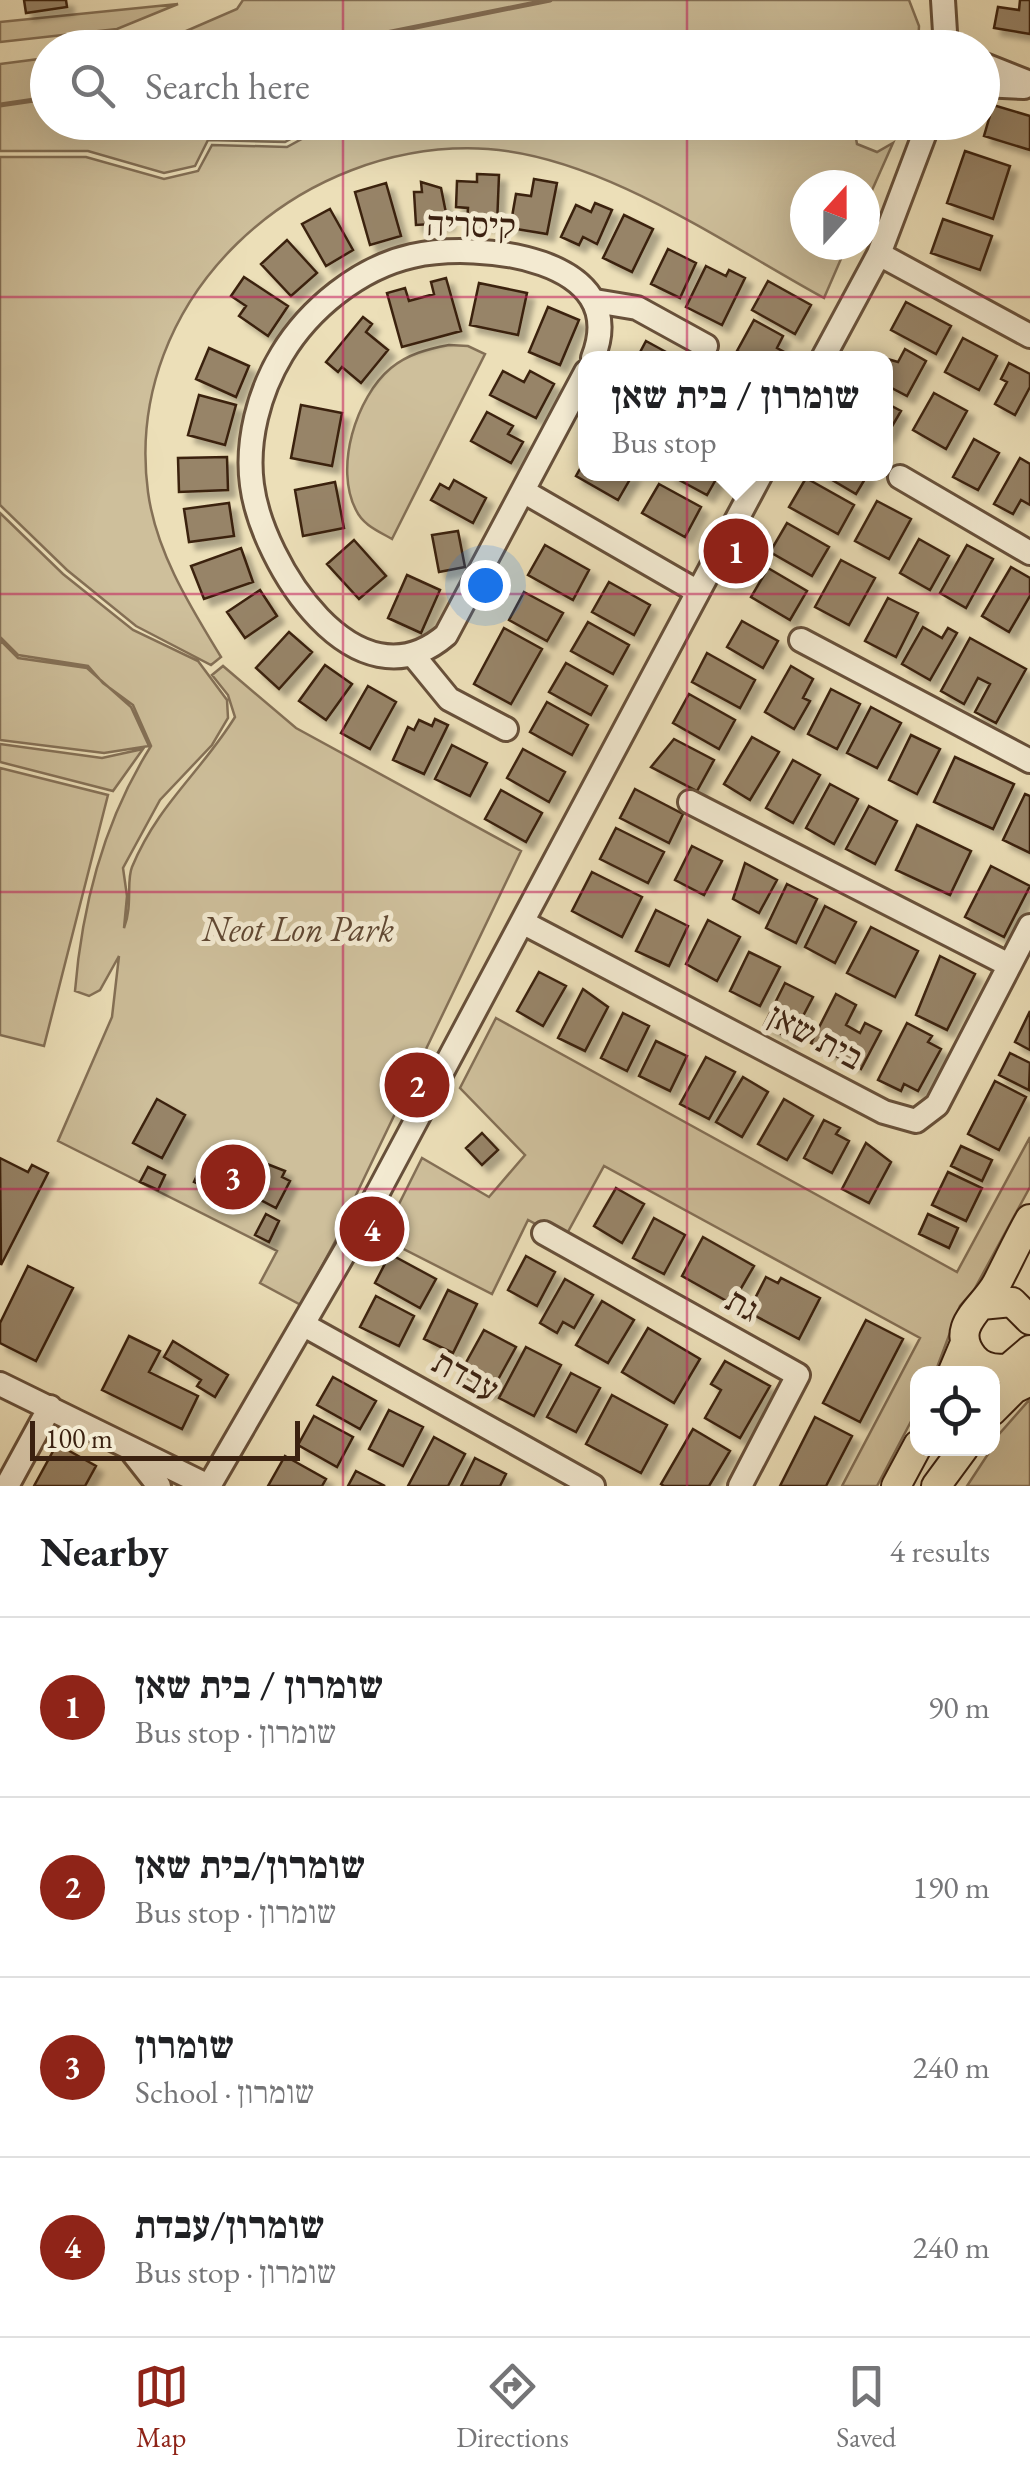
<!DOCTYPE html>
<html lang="en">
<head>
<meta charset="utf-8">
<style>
	body { margin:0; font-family:"EB Garamond","Frank Ruhl Libre",serif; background:#f2f2f2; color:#202124 }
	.controls { position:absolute; right:30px; bottom:30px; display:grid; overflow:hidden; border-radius:20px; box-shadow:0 10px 40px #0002 }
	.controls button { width:90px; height:90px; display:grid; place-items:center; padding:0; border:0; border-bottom:2px solid #e0e0e0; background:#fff; color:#202124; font:50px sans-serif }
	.compass { position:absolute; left:790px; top:170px; width:90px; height:90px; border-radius:50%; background:#fff; box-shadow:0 10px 40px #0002; rotate:21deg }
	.scale { position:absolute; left:30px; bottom:25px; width:270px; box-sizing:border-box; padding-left:10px; border:5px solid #3b2110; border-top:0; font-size:28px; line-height:35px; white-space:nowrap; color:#3b2110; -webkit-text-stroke:8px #f3ead1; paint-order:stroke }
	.you { position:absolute; left:485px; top:585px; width:35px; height:35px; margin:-25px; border:8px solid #fff; border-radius:50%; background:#1a73e8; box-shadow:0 0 0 15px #1a73e833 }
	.badge { display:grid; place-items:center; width:65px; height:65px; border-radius:50%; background:#8f2418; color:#fff; font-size:32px; font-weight:700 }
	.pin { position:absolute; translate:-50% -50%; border:5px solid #fff; box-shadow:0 2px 10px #0006 }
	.popup { position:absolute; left:578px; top:351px; width:315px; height:130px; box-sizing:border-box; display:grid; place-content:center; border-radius:20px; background:#fff; filter:drop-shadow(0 2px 8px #0005); font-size:32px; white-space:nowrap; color:#757577 }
	.popup b { font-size:38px; color:#202124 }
	.popup::after { content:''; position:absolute; left:50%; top:100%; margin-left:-20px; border:20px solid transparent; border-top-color:#fff }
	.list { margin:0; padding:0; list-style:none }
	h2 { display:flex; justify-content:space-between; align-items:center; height:130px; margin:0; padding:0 40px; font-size:42px }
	h2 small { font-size:32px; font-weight:400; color:#757577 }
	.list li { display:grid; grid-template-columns:65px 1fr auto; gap:30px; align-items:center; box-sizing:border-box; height:180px; padding:0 40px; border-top:2px solid #e0e0e0 }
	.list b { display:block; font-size:38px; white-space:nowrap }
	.list p { margin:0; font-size:32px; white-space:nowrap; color:#757577 }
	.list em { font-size:32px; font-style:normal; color:#757577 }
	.icon { flex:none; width:55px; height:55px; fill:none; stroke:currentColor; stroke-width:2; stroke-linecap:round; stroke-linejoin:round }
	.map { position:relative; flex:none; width:1030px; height:1486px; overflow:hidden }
	.search { position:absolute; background:#fff; box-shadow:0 10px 40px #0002; left:30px; right:30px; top:30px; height:110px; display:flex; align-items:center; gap:25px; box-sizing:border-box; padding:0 35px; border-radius:55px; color:#757577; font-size:38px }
	.sheet { height:850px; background:#fff }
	nav { display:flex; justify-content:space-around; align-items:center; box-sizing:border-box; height:140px; border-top:2px solid #e0e0e0; background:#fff; font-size:28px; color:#757577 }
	nav a { display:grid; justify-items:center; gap:5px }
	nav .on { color:#8f2418 }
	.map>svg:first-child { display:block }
</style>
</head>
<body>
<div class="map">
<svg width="1030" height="1486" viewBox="0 0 1030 1486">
	<defs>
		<filter id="shadow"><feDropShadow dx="7" dy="7" stdDeviation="2.5" flood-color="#0004"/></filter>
	</defs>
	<rect width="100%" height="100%" fill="#ecdfb8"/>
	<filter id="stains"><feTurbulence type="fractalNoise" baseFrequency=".002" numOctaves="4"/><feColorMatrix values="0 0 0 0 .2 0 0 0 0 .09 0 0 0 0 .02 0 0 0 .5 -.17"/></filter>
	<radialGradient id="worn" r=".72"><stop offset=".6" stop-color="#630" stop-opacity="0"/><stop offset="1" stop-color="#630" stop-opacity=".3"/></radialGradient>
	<path fill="#cebf9b" stroke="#847056" stroke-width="2.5" d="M 243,0 L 909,0 L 919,26 L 918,48 L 698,39 L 642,48 L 134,47 L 177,35 L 237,9 Z
		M 178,4 L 117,29 L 0,42 L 0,22 Z
		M 47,58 L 48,122 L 320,123 L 285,142 L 208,140 L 195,166 L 164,173 L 88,151 L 0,151 L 0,64 Z
		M 331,123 L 853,122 L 857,144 L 877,152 L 893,143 L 865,206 L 865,185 L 805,185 L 805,245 L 847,245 L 824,298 C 725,244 603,157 488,149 C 299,137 122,298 148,492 C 156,552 190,606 221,657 L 211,665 L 136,626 L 67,570 L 0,505 L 0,157 L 86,157 L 164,179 L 198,171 L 212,145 L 287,147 Z
		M 449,345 L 468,346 L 485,354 L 392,539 C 378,531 363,525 356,510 C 334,468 356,397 391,368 C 408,354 428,349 449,345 Z
		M 0,513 L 63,574 L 133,630 L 198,661 L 227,700 L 228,718 L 212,745 L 160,800 L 123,868 L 127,896 L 124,928 C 133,905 126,881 132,867 C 158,804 201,772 235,717 L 228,695 L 212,675 L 223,666 L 296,728 L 521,851 L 356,1195 L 359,1197 L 301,1305 L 260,1283 L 277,1251 L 58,1141 L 112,1017 L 119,956 L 100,990 L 89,996 L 75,991 C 82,905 105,819 151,746 L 133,705 L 103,683 L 88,666 L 18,655 L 0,637 Z
		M 0,640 L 18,658 L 87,668 L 131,707 L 149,746 L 104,753 L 0,740 Z
		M 0,744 L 102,758 L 143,749 L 113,791 L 0,762 Z
		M 0,768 L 108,795 L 44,1046 L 0,1035 Z
		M 496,1018 L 957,1272 L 1030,1137 L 1030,1187 L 974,1290 L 960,1306 L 935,1373 L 918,1374 L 917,1410 L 877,1486 L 842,1486 L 920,1338 L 604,1166 L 564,1239 L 528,1220 L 492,1294 L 382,1238 L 422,1158 L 489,1197 L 525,1155 L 460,1088 Z
		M 1030,1399 L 1030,1486 L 967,1486 L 992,1448 L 993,1441 Z"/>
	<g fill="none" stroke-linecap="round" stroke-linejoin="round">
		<path stroke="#816c53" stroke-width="5" d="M 312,48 L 550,0
			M 0,105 L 48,98"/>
	</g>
	<path fill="#978467" stroke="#3b2110" stroke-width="2.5" filter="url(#shadow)" d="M 24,0 L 66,0 L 67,7 L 26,13 Z
		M 1020,0 L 1030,0 L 1030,34 L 994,28 L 998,7 L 1019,10 Z
		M 993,105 L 1030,116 L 1030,150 L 984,136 Z
		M 965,151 L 1010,166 L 993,219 L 947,203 Z
		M 477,174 L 499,175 L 497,225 L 467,223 L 468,208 L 456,207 L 457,181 L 477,182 Z
		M 534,179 L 557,183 L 547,234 L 510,228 L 516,194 L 531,196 Z
		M 421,182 L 441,188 L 448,223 L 416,225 L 414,192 L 422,192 Z
		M 386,183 L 401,236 L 370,245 L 355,192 Z
		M 595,203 L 612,210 L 597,244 L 583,237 L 579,245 L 561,237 L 576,205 L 591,212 Z
		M 330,209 L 353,250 L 326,266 L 302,224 Z
		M 624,215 L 653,229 L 632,272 L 603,258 Z
		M 943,219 L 992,236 L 980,270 L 931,253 Z
		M 287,240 L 317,273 L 291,296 L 261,264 Z
		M 668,249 L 696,263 L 680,298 L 651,284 Z
		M 706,266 L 726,276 L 729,270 L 745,278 L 722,325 L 686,307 Z
		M 244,277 L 288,306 L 268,336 L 239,316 L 246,306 L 231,296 Z
		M 446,278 L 461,331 L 402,347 L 387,293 L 405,288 L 409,301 L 434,294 L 431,282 Z
		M 768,281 L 811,305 L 795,334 L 752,310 Z
		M 479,283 L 527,293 L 518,335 L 470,325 Z
		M 906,302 L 951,326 L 936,354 L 891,330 Z
		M 548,307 L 579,320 L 560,365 L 529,352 Z
		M 363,317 L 372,324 L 366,332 L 388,350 L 361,383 L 342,367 L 338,372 L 326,362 Z
		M 754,320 L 783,336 L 777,348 L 786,353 L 783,358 L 752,358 L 737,351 Z
		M 963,338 L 997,356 L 979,390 L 945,372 Z
		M 646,341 L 677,358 L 637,358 Z
		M 209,348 L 249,366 L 236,397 L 196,379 Z
		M 905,349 L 926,361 L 907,396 L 886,385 L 884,358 L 898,362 Z
		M 1009,363 L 1030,374 L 1030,387 L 1015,415 L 995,404 L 1007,382 L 1001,379 Z
		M 503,371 L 524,382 L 530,371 L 554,384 L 536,418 L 490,395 Z
		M 934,393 L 967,411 L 946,449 L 913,430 Z
		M 199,395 L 236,405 L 225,445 L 188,435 Z
		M 886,403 L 901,411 L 887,435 L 886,434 Z
		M 301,405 L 342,413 L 332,466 L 291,458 Z
		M 487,412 L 513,426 L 508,434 L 523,442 L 511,463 L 471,441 Z
		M 974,439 L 999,453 L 978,490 L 953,477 Z
		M 227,457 L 228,490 L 179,492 L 178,458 Z
		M 586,458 L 586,474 L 633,474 L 618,500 L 576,476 Z
		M 1020,458 L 1030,464 L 1030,505 L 1021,500 L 1013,514 L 994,504 Z
		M 668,474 L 719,474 L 707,495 Z
		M 822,474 L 868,474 L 856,494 Z
		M 806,478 L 854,505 L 838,534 L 789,507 Z
		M 454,480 L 486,498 L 473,523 L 431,500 L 440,484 L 449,489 Z
		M 335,482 L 344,528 L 303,536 L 295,490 Z
		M 659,484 L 701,507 L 685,537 L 642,513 Z
		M 877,501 L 911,519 L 889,559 L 855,541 Z
		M 229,503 L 234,536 L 189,542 L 184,509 Z
		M 787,523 L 829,547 L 812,576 L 770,552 Z
		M 458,531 L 465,567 L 439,572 L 432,535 Z
		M 919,539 L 949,556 L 930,590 L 900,573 Z
		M 354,540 L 386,576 L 359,599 L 327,564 Z
		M 545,545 L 589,570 L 573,600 L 528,575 Z
		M 967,545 L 993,559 L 966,608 L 940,593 Z
		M 241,548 L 253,582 L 204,599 L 191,566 Z
		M 841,560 L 875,578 L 849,625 L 815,607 Z
		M 1011,567 L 1030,578 L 1030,596 L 1009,632 L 982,616 Z
		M 768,568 L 807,591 L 790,620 L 751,597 Z
		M 407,575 L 440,590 L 421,633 L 388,618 Z
		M 609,582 L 650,605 L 634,635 L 592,612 Z
		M 260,590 L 277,616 L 245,638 L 227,612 Z
		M 524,592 L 563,613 L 547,641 L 509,620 Z
		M 888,598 L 918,613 L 896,657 L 865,641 Z
		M 742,621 L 778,641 L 763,668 L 727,647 Z
		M 588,622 L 629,645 L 613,674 L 571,651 Z
		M 923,627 L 942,638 L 948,628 L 957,633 L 930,680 L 902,664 Z
		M 504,628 L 542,649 L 511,704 L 474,684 Z
		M 289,632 L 312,652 L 279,689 L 256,668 Z
		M 970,638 L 1026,669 L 996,723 L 975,712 L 990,684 L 978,678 L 964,704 L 941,691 Z
		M 707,653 L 755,680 L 740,708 L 692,682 Z
		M 566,663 L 607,686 L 591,715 L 549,692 Z
		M 325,665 L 352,684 L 326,720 L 299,701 Z
		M 791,666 L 813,679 L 803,698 L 810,701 L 794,729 L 765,712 Z
		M 368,686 L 396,702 L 370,749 L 341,733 Z
		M 831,689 L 860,704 L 837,749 L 808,734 Z
		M 689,694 L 735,720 L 719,749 L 673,723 Z
		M 547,702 L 588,725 L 572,755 L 530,732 Z
		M 871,707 L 901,723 L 877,768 L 847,753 Z
		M 435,719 L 448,725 L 424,774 L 393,760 L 408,727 L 414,730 L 419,720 L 432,726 Z
		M 911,735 L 940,749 L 917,794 L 889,780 Z
		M 752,737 L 779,752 L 750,800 L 724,784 Z
		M 674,739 L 714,760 L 697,791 L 651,767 Z
		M 452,745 L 487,763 L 470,796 L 435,779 Z
		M 523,749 L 565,772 L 549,802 L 507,778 Z
		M 955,757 L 1014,784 L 993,829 L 934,802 Z
		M 793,760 L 820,775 L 793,823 L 766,808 Z
		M 830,784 L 858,799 L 834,844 L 806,828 Z
		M 635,789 L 683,814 L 669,843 L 620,818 Z
		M 501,790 L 542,813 L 526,842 L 485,819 Z
		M 1025,794 L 1030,796 L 1030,853 L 1003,840 Z
		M 869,806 L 897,821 L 875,864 L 846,849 Z
		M 917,825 L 971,851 L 950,895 L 896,870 Z
		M 616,828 L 664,852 L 648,883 L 600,859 Z
		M 692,846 L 722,861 L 704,895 L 675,880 Z
		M 745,863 L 777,880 L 759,913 L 733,899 Z
		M 991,866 L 1030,886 L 1004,937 L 965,917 Z
		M 592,872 L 642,897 L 622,937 L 572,911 Z
		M 787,884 L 817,899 L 796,943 L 766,928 Z
		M 825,906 L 856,922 L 835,963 L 805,947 Z
		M 656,910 L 688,926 L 669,966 L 636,951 Z
		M 708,920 L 740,937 L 717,981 L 686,964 Z
		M 871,927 L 918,951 L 895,997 L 847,973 Z
		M 749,952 L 780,967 L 760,1006 L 730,991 Z
		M 940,956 L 975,974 L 947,1030 L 916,1015 Z
		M 539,972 L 566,986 L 543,1026 L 517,1011 Z
		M 785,983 L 813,997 L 791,1039 L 764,1025 Z
		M 583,989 L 608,1007 L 585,1051 L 558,1038 Z
		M 836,994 L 856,1005 L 846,1025 L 860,1033 L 865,1023 L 881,1031 L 861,1069 L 811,1043 Z
		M 1030,1011 L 1030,1050 L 1015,1042 Z
		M 623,1013 L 649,1026 L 627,1071 L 601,1058 Z
		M 907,1023 L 932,1036 L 928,1042 L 941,1049 L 918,1091 L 904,1084 L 901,1091 L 878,1080 Z
		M 656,1041 L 687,1056 L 670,1091 L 639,1076 Z
		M 1010,1053 L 1030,1063 L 1029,1090 L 999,1075 Z
		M 706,1057 L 735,1072 L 709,1119 L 680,1104 Z
		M 743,1077 L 768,1092 L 742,1137 L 716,1122 Z
		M 995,1081 L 1026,1097 L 999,1150 L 968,1134 Z
		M 157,1099 L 185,1115 L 162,1158 L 133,1143 Z
		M 784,1099 L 813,1116 L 787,1160 L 758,1144 Z
		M 824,1120 L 840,1128 L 836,1134 L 849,1141 L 832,1173 L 804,1158 Z
		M 482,1133 L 498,1150 L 482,1165 L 466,1148 Z
		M 866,1143 L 891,1162 L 869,1203 L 842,1189 Z
		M 961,1146 L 992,1160 L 982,1181 L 951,1166 Z
		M 239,1153 L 285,1171 L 282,1177 L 290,1181 L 276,1208 L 249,1194 L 246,1201 L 221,1188 Z
		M 0,1158 L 28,1172 L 32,1165 L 48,1173 L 1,1265 Z
		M 203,1163 L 218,1171 L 209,1189 L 194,1182 Z
		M 148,1167 L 165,1175 L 158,1190 L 140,1182 Z
		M 948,1172 L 982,1188 L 966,1221 L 932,1205 Z
		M 616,1188 L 644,1204 L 622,1243 L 594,1226 Z
		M 266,1214 L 279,1221 L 269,1242 L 255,1235 Z
		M 928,1214 L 958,1228 L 949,1248 L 919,1234 Z
		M 654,1218 L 685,1235 L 664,1274 L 633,1258 Z
		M 703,1237 L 754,1266 L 732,1304 L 682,1276 Z
		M 390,1254 L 436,1279 L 420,1308 L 375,1283 Z
		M 526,1256 L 555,1272 L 537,1306 L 508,1290 Z
		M 28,1266 L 73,1288 L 36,1361 L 0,1343 L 0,1323 Z
		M 766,1277 L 778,1283 L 781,1278 L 820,1298 L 799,1339 L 748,1312 Z
		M 565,1279 L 593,1295 L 574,1328 L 563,1322 L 557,1333 L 540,1323 Z
		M 448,1290 L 477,1304 L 453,1353 L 424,1339 Z
		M 376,1296 L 414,1316 L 399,1346 L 360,1327 Z
		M 602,1301 L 634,1320 L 608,1363 L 576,1345 Z
		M 866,1320 L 903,1339 L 860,1422 L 823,1403 Z
		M 648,1328 L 700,1359 L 674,1403 L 622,1372 Z
		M 484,1330 L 516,1347 L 490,1394 L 458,1377 Z
		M 129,1336 L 160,1351 L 149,1372 L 198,1396 L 182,1429 L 102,1390 Z
		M 173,1341 L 228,1375 L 215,1397 L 197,1386 L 201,1380 L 164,1357 Z
		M 526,1347 L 561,1365 L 534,1416 L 499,1398 Z
		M 725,1361 L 770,1386 L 740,1438 L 705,1418 L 721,1390 L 711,1384 Z
		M 571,1373 L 600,1388 L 576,1432 L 547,1417 Z
		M 333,1377 L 376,1401 L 360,1429 L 317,1405 Z
		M 612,1395 L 667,1425 L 641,1473 L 586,1444 Z
		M 389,1410 L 423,1427 L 403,1466 L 369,1449 Z
		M 314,1416 L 353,1437 L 337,1467 L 298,1445 Z
		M 815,1417 L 852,1436 L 826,1486 L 780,1486 Z
		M 693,1429 L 730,1451 L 709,1486 L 664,1486 L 661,1484 Z
		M 434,1437 L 465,1454 L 448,1486 L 408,1486 Z
		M 57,1444 L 96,1466 L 85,1486 L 34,1486 Z
		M 285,1456 L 326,1479 L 322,1486 L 268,1486 Z
		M 475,1458 L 506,1474 L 500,1486 L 461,1486 Z
		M 356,1471 L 385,1486 L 348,1486 Z"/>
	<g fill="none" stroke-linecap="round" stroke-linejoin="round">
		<defs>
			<path id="minor" d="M 943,0 L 946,48
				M 982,64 L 1030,83
				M 982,85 L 1024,87
				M 879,254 L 1030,336
				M 595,301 L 637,308 L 706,346
				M 823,358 L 879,254 L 929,122
				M 586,372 L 446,635 C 356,712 262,563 252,485 C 246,441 259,392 282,354 C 309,309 359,268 412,256 C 478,241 633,257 593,358
				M 900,477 L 1030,553
				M 523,491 L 698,592
				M 801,640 L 1030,761
				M 413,655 L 449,699 L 506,729
				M 690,802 L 1009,965
				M 522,922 L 884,1112 L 916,1121 L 937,1105 L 1030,926
				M 544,1233 L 798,1375 L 740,1486
				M 304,1325 L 593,1486
				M 0,1384 L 208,1486
				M 133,1453 L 159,1486
				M 7,1486 L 50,1407
				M 209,1486 L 361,1224 L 761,474"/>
			<path id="major" d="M 1030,1219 C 1018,1240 1008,1262 997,1283 C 984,1308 948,1326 973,1357 C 982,1368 996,1370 1009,1368 L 1030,1350
				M 981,1305 L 1012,1302 L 1030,1320
				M 952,1374 L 965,1343
				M 992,1411 L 1014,1389 L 1030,1381
				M 896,1486 L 918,1445
				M 936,1486 L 964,1448"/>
		</defs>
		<use href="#minor" stroke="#67503a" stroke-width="28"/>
		<use href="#major" stroke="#3b2110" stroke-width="32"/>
		<use href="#minor" stroke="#f3ead1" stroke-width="22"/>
		<use href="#major" stroke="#ecdfb8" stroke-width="28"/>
	</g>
	<path fill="none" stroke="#c2185b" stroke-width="2.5" stroke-opacity="0.55" d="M 343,0 L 343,48M 687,0 L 687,48M 343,122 L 343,1486M 687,122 L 687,1486M 0,297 L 1030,297M 0,594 L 1030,594M 0,892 L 1030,892M 0,1189 L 1030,1189"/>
	<g text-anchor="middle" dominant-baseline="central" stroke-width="10" stroke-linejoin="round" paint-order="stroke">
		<g font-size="35" fill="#3b2110" stroke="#f3ead1">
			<text transform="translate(471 224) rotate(2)">קיסריה</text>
			<text transform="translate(816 1036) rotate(28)">בית שאן</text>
			<text transform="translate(743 1304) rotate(29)">גת</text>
			<text transform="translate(466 1375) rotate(29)">עבדת</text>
		</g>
		<g font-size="35" font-style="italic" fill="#604833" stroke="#f3ead1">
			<text x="298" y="928">Neot Lon Park</text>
		</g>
	</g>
	<rect width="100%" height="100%" filter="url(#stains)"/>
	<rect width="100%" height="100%" fill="url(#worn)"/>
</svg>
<div class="controls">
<button><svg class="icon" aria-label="locate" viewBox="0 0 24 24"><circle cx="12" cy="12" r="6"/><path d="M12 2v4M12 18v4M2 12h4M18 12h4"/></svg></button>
</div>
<svg class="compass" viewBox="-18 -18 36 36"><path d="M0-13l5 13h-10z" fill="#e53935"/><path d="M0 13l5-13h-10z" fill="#757577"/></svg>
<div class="scale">100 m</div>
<div class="you"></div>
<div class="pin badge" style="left:736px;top:551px">1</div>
<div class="popup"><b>שומרון / בית שאן</b>Bus stop</div>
<div class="pin badge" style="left:417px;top:1085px">2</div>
<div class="pin badge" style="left:233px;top:1177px">3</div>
<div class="pin badge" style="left:372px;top:1229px">4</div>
<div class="search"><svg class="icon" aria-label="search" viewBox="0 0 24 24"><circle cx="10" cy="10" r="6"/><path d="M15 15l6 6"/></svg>Search here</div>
</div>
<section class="sheet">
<h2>Nearby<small>4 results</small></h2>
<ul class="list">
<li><span class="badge">1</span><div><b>שומרון / בית שאן</b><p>Bus stop · שומרון</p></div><em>90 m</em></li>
<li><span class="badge">2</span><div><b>שומרון/בית שאן</b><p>Bus stop · שומרון</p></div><em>190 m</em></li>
<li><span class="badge">3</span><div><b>שומרון</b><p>School · שומרון</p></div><em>240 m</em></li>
<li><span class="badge">4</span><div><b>שומרון/עבדת</b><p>Bus stop · שומרון</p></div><em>240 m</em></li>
</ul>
</section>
<nav>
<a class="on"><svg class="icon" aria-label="map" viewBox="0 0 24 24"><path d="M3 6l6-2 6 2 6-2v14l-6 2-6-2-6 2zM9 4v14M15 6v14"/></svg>Map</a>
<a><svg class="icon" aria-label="directions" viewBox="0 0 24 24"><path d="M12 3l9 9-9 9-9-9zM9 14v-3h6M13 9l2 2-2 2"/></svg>Directions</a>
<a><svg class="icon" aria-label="saved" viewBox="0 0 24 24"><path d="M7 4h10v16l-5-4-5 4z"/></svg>Saved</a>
</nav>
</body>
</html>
